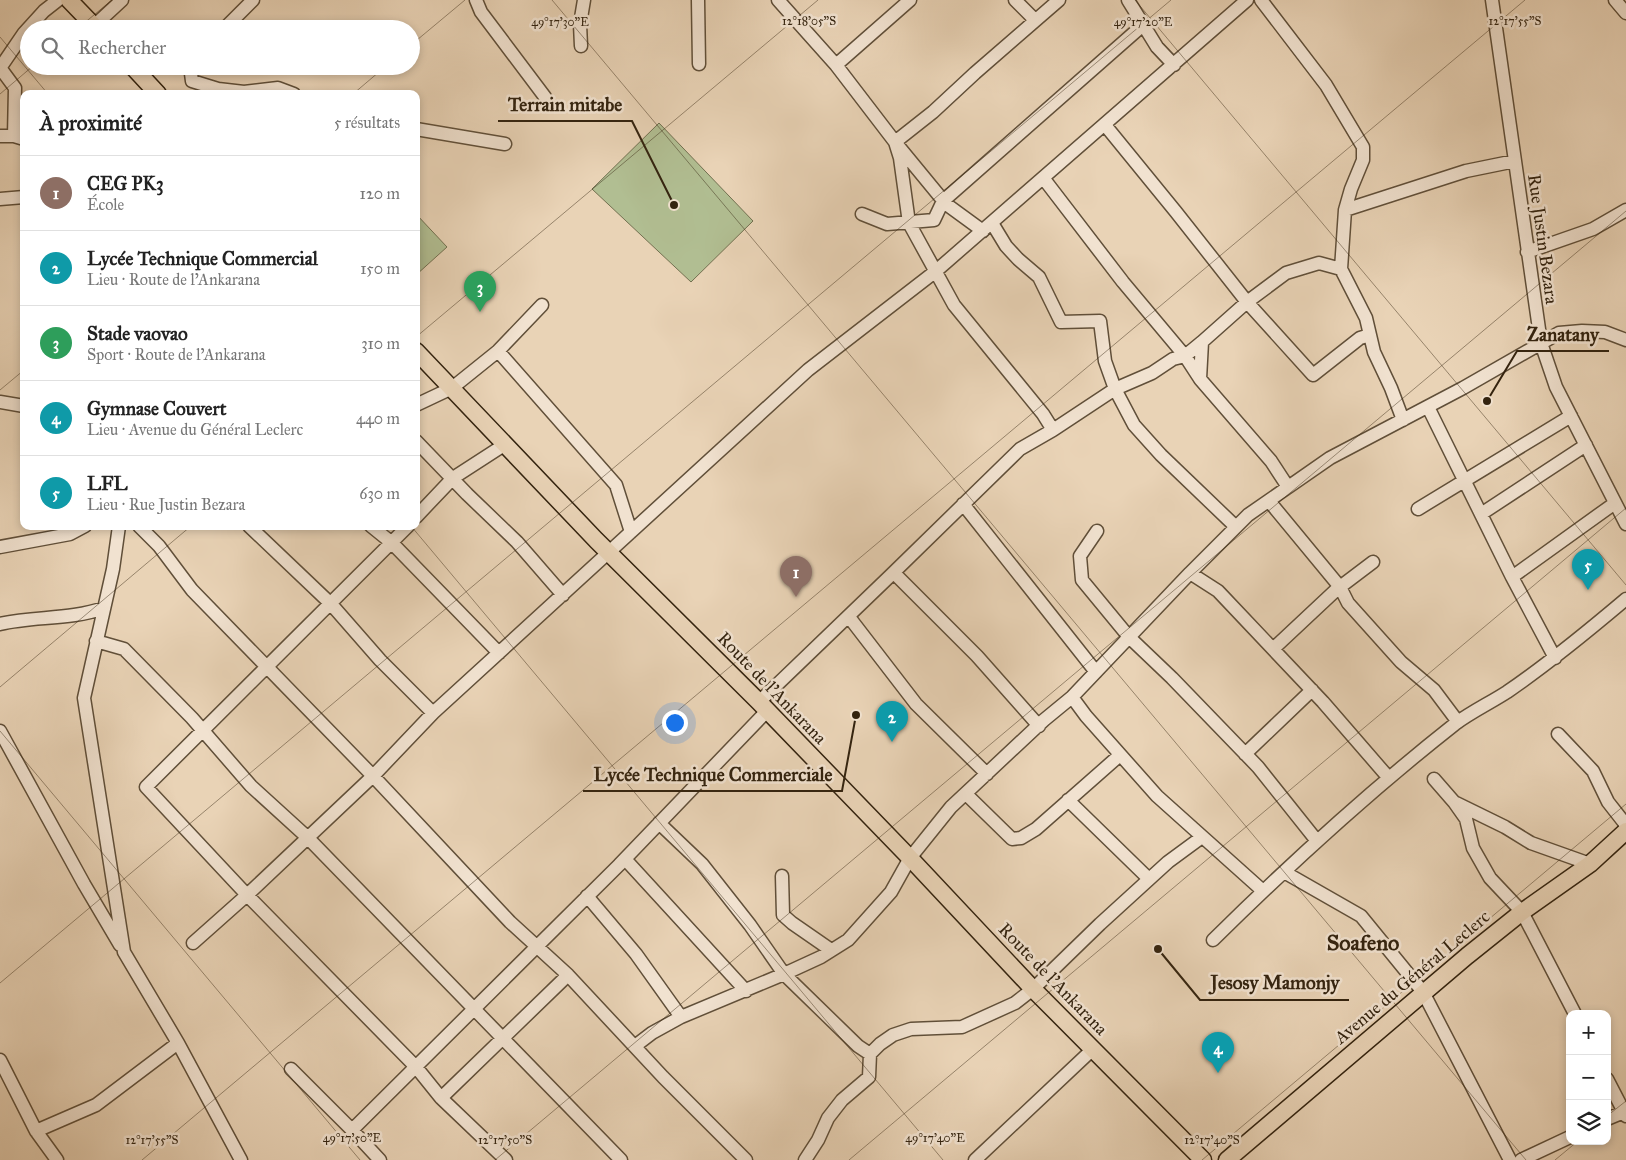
<!DOCTYPE html>
<html lang="fr">
<head>
<meta charset="utf-8">
<style>
	body { margin:0; font-family:"IM FELL Great Primer",serif; background:#f6f6f6; color:#222 }
	.controls { position:absolute; right:15px; bottom:15px; display:grid; overflow:hidden; border-radius:10px; box-shadow:0 2px 8px #0003 }
	.controls button { width:45px; height:45px; display:grid; place-items:center; padding:0; border:0; border-bottom:1px solid #e0e0e0; background:#fff; color:#222; font:25px sans-serif }
	.you { position:absolute; left:674px; top:722px; width:18px; height:18px; margin:-12px; border:4px solid #fff; border-radius:50%; background:#1a73e8; box-shadow:0 0 0 8px #1a73e833 }
	.badge { display:grid; place-items:center; width:32px; height:32px; border-radius:50%; background:#0b8043; color:#fff; font-size:16px; font-weight:700 }
	.pin { position:absolute; translate:-50% -41px; filter:drop-shadow(0 1px 2px #0008) }
	.pin::after { content:''; position:absolute; top:26px; width:18px; height:15px; background:inherit; clip-path:polygon(0 0,100% 0,50% 100%) }
	.list { margin:0; padding:0; list-style:none }
	h2 { display:flex; justify-content:space-between; align-items:center; height:65px; margin:0; padding:0 20px; font-size:21px }
	h2 small { font-size:16px; font-weight:400; color:#767676 }
	.list li { display:grid; grid-template-columns:32px 1fr auto; gap:15px; align-items:center; box-sizing:border-box; height:75px; padding:0 20px; border-top:1px solid #e0e0e0 }
	.list b { display:block; font-size:19px; white-space:nowrap }
	.list p { margin:0; font-size:16px; white-space:nowrap; color:#767676 }
	.list em { font-size:16px; font-style:normal; color:#767676 }
	.icon { flex:none; width:28px; height:28px; fill:none; stroke:currentColor; stroke-width:2; stroke-linecap:round; stroke-linejoin:round }
	.map { position:relative; flex:none; width:1626px; height:1160px; overflow:hidden }
	.search { position:absolute; background:#fff; box-shadow:0 2px 8px #0003; left:20px; top:20px; width:400px; height:55px; display:flex; align-items:center; gap:12px; box-sizing:border-box; padding:0 18px; border-radius:28px; color:#767676; font-size:19px }
	.panel { position:absolute; background:#fff; box-shadow:0 2px 8px #0003; left:20px; top:90px; width:400px; height:440px; border-radius:10px }
	.map>svg:first-child { display:block }
</style>
</head>
<body>
<div class="map">
<svg width="1626" height="1160" viewBox="0 0 1626 1160">
	<rect width="100%" height="100%" fill="#e9d3b6"/>
	<filter id="stains"><feTurbulence type="fractalNoise" baseFrequency=".004" numOctaves="4"/><feColorMatrix values="0 0 0 0 .2 0 0 0 0 .09 0 0 0 0 .02 0 0 0 .5 -.17"/></filter>
	<radialGradient id="worn" r=".72"><stop offset=".6" stop-color="#630" stop-opacity="0"/><stop offset="1" stop-color="#630" stop-opacity=".3"/></radialGradient>
	<path fill="#b1be92" stroke="#727050" d="M 659,123 L 753,221 L 691,282 L 592,189 Z
		M 416,214 L 447,247 L 416,275 Z"/>
	<g fill="none" stroke-linecap="round" stroke-linejoin="round">
		<defs>
			<path id="minor" d="M 476,0 L 481,12 L 545,97
				M 698,0 L 699,64
				M 778,0 L 836,65 L 895,142 L 946,204 L 983,231
				M 1015,0 L 1035,20
				M 1128,0 L 1157,47 L 1174,65
				M 1261,0 L 1326,85 L 1363,147 L 1363,160 L 1351,189 L 1345,210 L 1341,269
				M 1492,0 L 1541,343 L 1556,387 L 1626,524
				M 1615,0 L 1626,13
				M 94,26 L 122,0
				M 224,29 L 253,0
				M 581,46 L 580,24 L 584,0
				M 836,65 L 910,0
				M 190,66 L 192,81 L 218,89 L 244,92 L 278,88 L 294,94
				M 0,68 L 24,33 L 44,11 L 58,0
				M 1,69 L 15,88 L 14,136 L 24,139
				M 1105,125 L 1176,212 L 1247,302 L 1313,375 L 1360,338 L 1370,335
				M 416,129 L 505,144
				M 0,136 L 14,136
				M 1044,179 L 1123,282 L 1185,356 L 1200,379
				M 0,199 L 24,197
				M 1345,210 L 1466,171 L 1515,161
				M 862,214 L 887,224 L 934,220 L 943,201 L 1143,25
				M 992,223 L 1006,246 L 1018,259 L 1039,277 L 1061,322 L 1100,321 L 1105,361 L 1115,389 L 1134,425 L 1161,455 L 1236,527
				M 1527,252 L 1593,229 L 1626,210
				M 498,351 L 616,485 L 631,532
				M 0,402 L 24,406
				M 416,405 L 452,388 L 498,351 L 542,305
				M 1428,407 L 1512,577 L 1555,658
				M 1053,430 L 1115,389 L 1152,373 L 1173,359 L 1185,356 L 1202,342
				M 416,441 L 467,494 L 517,542 L 563,595
				M 1288,487 L 1271,461 L 1200,379 L 1202,342 L 1247,302 L 1286,273 L 1319,263 L 1341,269 L 1366,318 L 1374,352 L 1391,388 L 1403,420
				M 1269,501 L 1340,587 L 1348,603 L 1401,662 L 1434,690 L 1458,722
				M 963,504 L 1096,672
				M 1418,509 L 1571,416
				M 1481,514 L 1586,445
				M 416,517 L 453,478 L 504,445
				M 119,526 L 113,569 L 84,698 L 124,952 L 178,1043 L 241,1160
				M 139,526 L 159,546 L 192,590 L 373,776 L 510,922 L 568,975 L 663,1077 L 746,1160
				M 249,526 L 331,604 L 380,660 L 433,713
				M 371,526 L 392,543 L 499,653
				M 408,526 L 146,787 L 247,895 L 416,1067 L 441,1098 L 506,1160
				M 1097,531 L 1080,556 L 1082,580 L 1129,637 L 1172,678 L 1258,767 L 1317,841
				M 0,547 L 70,534 L 85,526
				M 894,573 L 977,656 L 1039,726
				M 1190,573 L 1218,591 L 1323,702 L 1388,777
				M 1512,577 L 1615,503
				M 849,617 L 916,704 L 987,774
				M 0,624 C 34,616 70,620 104,608
				M 96,641 L 124,649 L 192,718 L 251,786 L 307,837 L 621,1160
				M 1273,649 L 1336,590 L 1373,562
				M 1072,697 L 1086,716 L 1157,796 L 1263,891
				M 759,702 L 891,575 L 1020,449 L 1053,430 L 1043,414 L 954,305 L 909,223 L 900,158 L 895,142 L 933,112 L 975,73 L 1059,0
				M 0,731 L 84,884 L 120,945
				M 1558,734 L 1593,771 L 1608,802 L 1626,825
				M 1245,754 L 1312,690
				M 1434,779 L 1454,802 L 1466,819 L 1473,848 L 1490,878 L 1522,912 L 1575,1014
				M 966,794 L 1012,839 L 1021,838 L 1036,829 L 1120,755
				M 1068,800 L 1149,879
				M 1456,803 L 1505,827 L 1531,843 L 1590,864
				M 659,823 L 702,864 L 750,925 L 784,974 L 858,1046 L 870,1054 L 869,1077 L 842,1100 L 828,1118 L 818,1140 L 805,1160
				M 625,859 L 746,991
				M 1284,872 L 1361,916 L 1423,992 L 1510,1160
				M 782,876 L 783,915 L 792,923 L 831,950
				M 587,896 L 636,954 L 681,1017
				M 1213,940 C 1290,864 1370,791 1455,724 C 1471,712 1490,703 1507,692 C 1548,664 1587,632 1626,599
				M 193,943 L 247,895 L 373,776 L 433,713 L 808,370 L 936,271 L 1247,0
				M 635,1046 L 652,1033 L 681,1017 L 784,974 L 821,957 L 848,940 L 891,892 L 910,858 L 951,807 L 1044,720 L 1072,697 L 1190,573 L 1248,515 L 1330,458 L 1463,388 L 1559,333 L 1582,331 L 1605,332 L 1626,340
				M 870,1054 L 880,1044 L 893,1035 L 911,1029 L 962,1027 L 1015,1003 L 1033,989 L 1100,924 L 1168,862 L 1202,837
				M 0,1060 L 36,1131 L 57,1160
				M 291,1069 L 352,1130 L 619,865 L 767,711
				M 1607,1079 L 1626,1116
				M 441,1098 L 568,975
				M 1607,1119 L 1626,1111
				M 352,1130 L 380,1160
				M 36,1131 L 96,1105 L 178,1043
				M 975,1160 L 1093,1049
				M 1521,1160 L 1570,1137"/>
			<path id="major" d="M 69,0 L 97,29
				M 132,66 L 158,94
				M 416,351 L 596,540 L 759,702 L 910,858 L 1033,989 L 1203,1160
				M 1227,1160 L 1467,956 L 1522,912 L 1590,864 L 1626,831"/>
		</defs>
		<use href="#minor" stroke="#604f39" stroke-width="15"/>
		<use href="#major" stroke="#33230f" stroke-width="19"/>
		<use href="#minor" stroke="#f1e2d0" stroke-width="12"/>
		<use href="#major" stroke="#e9d3b6" stroke-width="16"/>
	</g>
	<path fill="none" stroke="#33230f" stroke-width="1" stroke-opacity="0.45" d="M 552,0 L 1526,1160M 1135,0 L 1626,585M 77,29 L 112,0M 0,37 L 48,94M 411,45 L 465,0M 0,94 L 33,66M 353,94 L 386,66M 416,337 L 818,0M 0,390 L 24,370M 411,526 L 943,1160M 0,687 L 191,526M 0,731 L 360,1160M 0,983 L 1171,0M 1607,1116 L 1626,1101M 142,1160 L 1525,0M 495,1160 L 1626,211M 849,1160 L 1626,508M 1202,1160 L 1626,804M 1555,1160 L 1578,1141"/>
	<g text-anchor="middle" dominant-baseline="central" stroke-width="5" stroke-linejoin="round" paint-order="stroke">
		<g font-size="18" fill="#33230f" stroke="#f1e2d0">
			<text transform="translate(1543 239) rotate(82)">Rue Justin Bezara</text>
			<text transform="translate(772 688) rotate(46)">Route de l'Ankarana</text>
			<text transform="translate(1412 977) rotate(-40)">Avenue du Général Leclerc</text>
			<text transform="translate(1053 979) rotate(46)">Route de l'Ankarana</text>
		</g>
		<g font-size="22" font-weight="bold" fill="#33230f" stroke="#f1e2d0">
			<text x="1363" y="942">Soafeno</text>
		</g>
	</g>
	<g font-size="12" text-anchor="middle" fill="#33230f" stroke="#f1e2d0" stroke-width="5" stroke-linejoin="round" paint-order="stroke">
		<text x="809" y="25">12°18'05"S</text>
		<text x="1515" y="25">12°17'55"S</text>
		<text x="560" y="26">49°17'30"E</text>
		<text x="1143" y="26">49°17'20"E</text>
		<text x="352" y="1142">49°17'50"E</text>
		<text x="935" y="1142">49°17'40"E</text>
		<text x="152" y="1144">12°17'55"S</text>
		<text x="505" y="1144">12°17'50"S</text>
		<text x="1212" y="1144">12°17'40"S</text>
	</g>
	<path fill="none" stroke="#33230f" stroke-width="2" d="M674 205L632 121H498M1487 401L1517 351H1609M856 715L842 791H583M1158 949L1200 1000H1349"/>
	<g fill="#33230f" stroke="#f1e2d0" stroke-width="2">
		<circle cx="674" cy="205" r="5"/>
		<circle cx="1487" cy="401" r="5"/>
		<circle cx="856" cy="715" r="5"/>
		<circle cx="1158" cy="949" r="5"/>
	</g>
	<g font-size="19" text-anchor="middle" font-weight="bold" fill="#33230f" stroke="#f1e2d0" stroke-width="5" stroke-linejoin="round" paint-order="stroke">
		<text x="565" y="111">Terrain mitabe</text>
		<text x="1563" y="341">Zanatany</text>
		<text x="713" y="781">Lycée Technique Commerciale</text>
		<text x="1275" y="989">Jesosy Mamonjy</text>
	</g>
	<rect width="100%" height="100%" filter="url(#stains)"/>
	<rect width="100%" height="100%" fill="url(#worn)"/>
</svg>
<div class="controls">
<button>+</button>
<button>−</button>
<button><svg class="icon" aria-label="layers" viewBox="0 0 24 24"><path d="M12 4l9 5-9 5-9-5zM3 14l9 5 9-5"/></svg></button>
</div>
<div class="you"></div>
<div class="pin badge" style="left:796px;top:597px;background:#8d6e63">1</div>
<div class="pin badge" style="left:892px;top:742px;background:#0f9aa8">2</div>
<div class="pin badge" style="left:480px;top:312px;background:#2e9e5b">3</div>
<div class="pin badge" style="left:1218px;top:1073px;background:#0f9aa8">4</div>
<div class="pin badge" style="left:1588px;top:590px;background:#0f9aa8">5</div>
<div class="search"><svg class="icon" aria-label="search" viewBox="0 0 24 24"><circle cx="10" cy="10" r="6"/><path d="M15 15l6 6"/></svg>Rechercher</div>
<section class="panel">
<h2>À proximité<small>5 résultats</small></h2>
<ul class="list">
<li><span class="badge" style="background:#8d6e63">1</span><div><b>CEG PK3</b><p>École</p></div><em>120 m</em></li>
<li><span class="badge" style="background:#0f9aa8">2</span><div><b>Lycée Technique Commercial</b><p>Lieu · Route de l'Ankarana</p></div><em>150 m</em></li>
<li><span class="badge" style="background:#2e9e5b">3</span><div><b>Stade vaovao</b><p>Sport · Route de l'Ankarana</p></div><em>310 m</em></li>
<li><span class="badge" style="background:#0f9aa8">4</span><div><b>Gymnase Couvert</b><p>Lieu · Avenue du Général Leclerc</p></div><em>440 m</em></li>
<li><span class="badge" style="background:#0f9aa8">5</span><div><b>LFL</b><p>Lieu · Rue Justin Bezara</p></div><em>630 m</em></li>
</ul>
</section>
</div>
</body>
</html>
